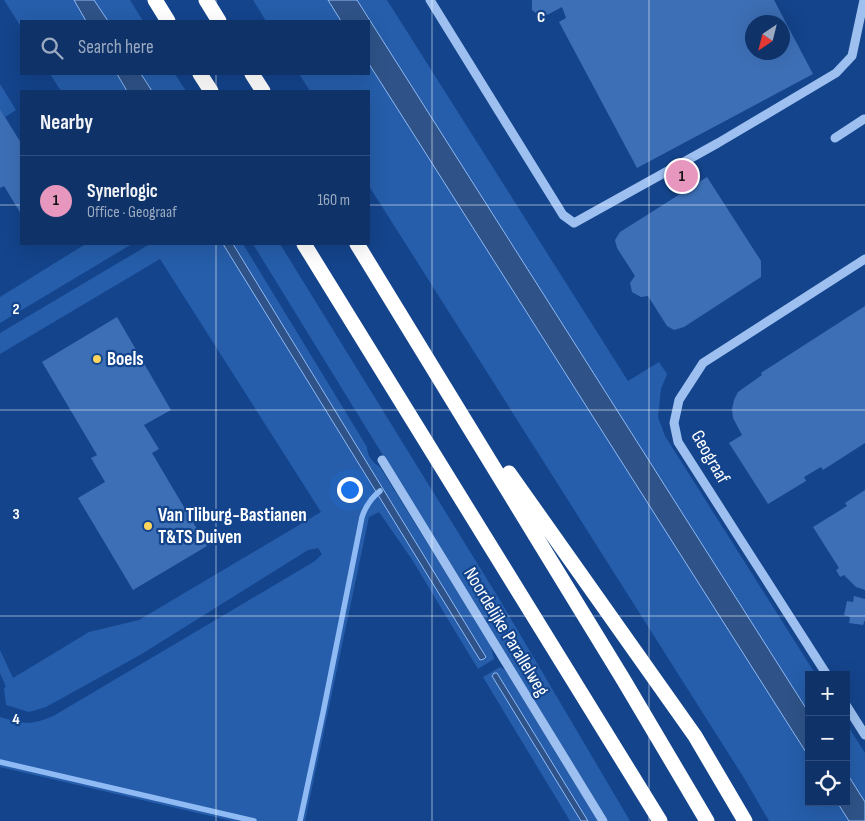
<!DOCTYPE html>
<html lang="en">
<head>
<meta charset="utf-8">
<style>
	body { margin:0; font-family:"Sofia Sans Condensed",sans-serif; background:#1d3f71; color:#f1f3f6 }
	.controls { position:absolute; right:15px; bottom:15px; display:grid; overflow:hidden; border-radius:0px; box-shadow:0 5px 20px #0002 }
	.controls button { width:45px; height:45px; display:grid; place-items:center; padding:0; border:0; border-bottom:1px solid #2f4e7d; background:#0f3369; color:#f1f3f6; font:25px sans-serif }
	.compass { position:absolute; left:745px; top:15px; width:45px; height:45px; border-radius:50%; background:#0f3369; box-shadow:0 5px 20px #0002; rotate:215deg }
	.you { position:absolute; left:349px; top:489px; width:18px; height:18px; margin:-12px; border:4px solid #fff; border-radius:50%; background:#1a73e8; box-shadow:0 0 0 8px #1a73e833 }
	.badge { display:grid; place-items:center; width:32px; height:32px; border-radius:50%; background:#e797bd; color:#111; font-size:16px; font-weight:700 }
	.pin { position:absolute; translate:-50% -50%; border:2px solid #fff; box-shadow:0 1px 5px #0006 }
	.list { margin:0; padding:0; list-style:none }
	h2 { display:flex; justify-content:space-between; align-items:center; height:65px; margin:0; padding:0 20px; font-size:21px }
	h2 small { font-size:16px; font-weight:400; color:#9baac0 }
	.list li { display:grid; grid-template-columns:32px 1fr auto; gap:15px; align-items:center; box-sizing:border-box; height:90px; padding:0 20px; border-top:1px solid #2f4e7d }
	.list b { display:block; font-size:19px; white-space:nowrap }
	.list p { margin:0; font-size:16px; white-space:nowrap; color:#9baac0 }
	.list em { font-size:16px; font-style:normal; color:#9baac0 }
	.icon { flex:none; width:28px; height:28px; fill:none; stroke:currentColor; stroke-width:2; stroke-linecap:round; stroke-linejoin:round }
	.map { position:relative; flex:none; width:865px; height:821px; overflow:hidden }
	.search { position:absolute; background:#0f3369; box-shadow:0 5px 20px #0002; left:20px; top:20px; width:350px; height:55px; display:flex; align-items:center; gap:12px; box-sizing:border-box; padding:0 18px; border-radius:0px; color:#9baac0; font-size:19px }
	.panel { position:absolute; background:#0f3369; box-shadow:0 5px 20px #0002; left:20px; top:90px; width:350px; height:155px; border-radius:0px }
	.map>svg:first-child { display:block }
</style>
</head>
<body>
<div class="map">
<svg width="865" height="821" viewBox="0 0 865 821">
	<rect width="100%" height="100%" fill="#14448c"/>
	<path fill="#265eab" d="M 4,0 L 130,0 L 143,21 L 21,21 L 21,27 Z
		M 253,0 L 328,0 L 341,21 L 266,21 Z
		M 357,0 L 387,0 L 628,381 L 659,362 L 667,374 L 661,389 L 658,417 L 665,436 L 816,675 L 809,675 L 809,713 Z
		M 369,64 L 809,757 L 809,802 L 837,802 L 849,821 L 769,821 L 744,778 L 369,186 L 369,91 L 310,91 L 299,74 L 369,74 Z
		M 50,74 L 175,74 L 186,91 L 61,91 Z
		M 0,84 L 16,110 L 5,117 L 0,109 Z
		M 83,244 L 132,244 L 0,323 L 0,297 L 84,245 Z
		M 150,244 L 243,244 L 367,447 C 367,456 373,463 380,467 L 491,646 L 494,659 L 478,669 L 411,558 L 379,512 L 369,517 L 305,821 L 232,821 L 0,767 L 0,717 C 25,724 31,726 55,715 L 315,561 L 322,554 L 318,548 L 308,550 L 140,655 L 46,707 L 29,712 L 6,705 L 4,688 L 6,687 L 0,673 L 0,650 L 13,678 L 89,632 L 139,620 L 321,512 L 160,259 L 0,354 L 0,333 Z
		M 253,244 L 280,244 L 498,597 L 630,821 L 608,821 Z
		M 500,667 L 505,670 L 598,821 L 570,821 L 483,677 Z
		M 846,723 L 865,753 L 865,802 L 846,772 Z"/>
	<path fill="#2f5388" stroke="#8fbaf4" d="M 74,0 L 94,0 L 108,21 L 86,21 Z
		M 328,0 L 357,0 L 809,713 L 809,757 L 369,64 L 369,21 L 341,21 Z
		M 117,74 L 141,74 L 152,91 L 127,91 Z
		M 223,244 L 233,244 L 486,657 L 484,659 L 480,660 Z
		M 494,673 L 497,673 L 588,821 L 581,821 L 492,676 Z
		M 846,772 L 865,802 L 865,821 L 849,821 L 837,802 L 846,802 Z"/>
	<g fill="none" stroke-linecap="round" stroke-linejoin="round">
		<path stroke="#8fbaf4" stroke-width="5.5" d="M 0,762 L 254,821
			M 300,821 L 323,713 L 362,517 C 366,505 371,498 380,491"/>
	</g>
	<path fill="#3d6fb6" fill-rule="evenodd" d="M 532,0 L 774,0 L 813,74 L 637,168 L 559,22 L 566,18 L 562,7 L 547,15 L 540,16 L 532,10 ZM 752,22 L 782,22 L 782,52 L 752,52 Z
		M 0,109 L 21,143 L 21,214 L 4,186 L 0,188 Z
		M 707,177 L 761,261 L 761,277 L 684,327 L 674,330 L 667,326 L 648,296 L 641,297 L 632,292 L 630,283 L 635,276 L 617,248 L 615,240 L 620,232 Z
		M 865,306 L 865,443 L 823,470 L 821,467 L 804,477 L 806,481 L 768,504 L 729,443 L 742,435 L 733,418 L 732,409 L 734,400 L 738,392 L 762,375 L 761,373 Z
		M 117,317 L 171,410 L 144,425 L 159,449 L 152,453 L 207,546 L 133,590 L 78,498 L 105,482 L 91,458 L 97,455 L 42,362 Z
		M 865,490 L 865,590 L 856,587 L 844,575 L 840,577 L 836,570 L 839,568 L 813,527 L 847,506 L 845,503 Z
		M 854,596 L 865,599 L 865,620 L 863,625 L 849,623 L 850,617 L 844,615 L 847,601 L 853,602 Z"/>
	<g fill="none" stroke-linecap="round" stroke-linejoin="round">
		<path stroke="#9dc0f0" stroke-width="9" d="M 430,0 L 563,215 L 574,223 L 718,143 L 836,73 L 852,56 L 864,0
			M 835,138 L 864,119
			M 382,460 L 603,821
			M 827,675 L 678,442 L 674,423 L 679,400 L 703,363 L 865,259
			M 846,705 L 865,735"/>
		<path stroke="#fff" stroke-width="15" d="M 155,0 L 168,21
			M 206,0 L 219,21
			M 200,74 L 211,91
			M 252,74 L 263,91
			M 304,244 L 660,821
			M 357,244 L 623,679 L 707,821
			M 509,473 L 695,736 L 745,821"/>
	</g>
	<path fill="none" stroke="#fff" stroke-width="1" stroke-opacity="0.55" d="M 216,0 L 216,21M 432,0 L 432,821M 649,0 L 649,821M 216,74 L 216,91M 0,205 L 21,205M 369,205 L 865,205M 216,244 L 216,821M 0,410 L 865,410M 0,616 L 865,616"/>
	<g fill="#ffd55c" stroke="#14448c" stroke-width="2">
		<circle cx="97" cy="359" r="5"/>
		<circle cx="148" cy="526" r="5"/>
	</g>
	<g text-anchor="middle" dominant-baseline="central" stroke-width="4.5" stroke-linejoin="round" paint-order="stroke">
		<g font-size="19" font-weight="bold" fill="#fff" stroke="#14448c" text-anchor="start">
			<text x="107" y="359">Boels</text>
			<text x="158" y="515">Van Tliburg-Bastianen<tspan x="158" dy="22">T&amp;TS Duiven</tspan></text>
		</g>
		<g font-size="19" fill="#fff" stroke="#14448c">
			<text transform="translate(710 457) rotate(60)">Geograaf</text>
			<text transform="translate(506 632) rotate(59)">Noordelijke Parallelweg</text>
		</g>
	</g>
	<g font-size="16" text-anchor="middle" font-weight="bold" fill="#fff" stroke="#14448c" stroke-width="4.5" stroke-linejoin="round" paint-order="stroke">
		<text x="541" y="22">C</text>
		<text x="16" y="314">2</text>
		<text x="16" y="519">3</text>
		<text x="16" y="724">4</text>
	</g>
</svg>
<div class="controls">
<button>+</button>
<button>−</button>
<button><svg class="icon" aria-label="locate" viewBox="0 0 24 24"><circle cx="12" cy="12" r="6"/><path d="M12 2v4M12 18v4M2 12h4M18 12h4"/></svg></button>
</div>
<svg class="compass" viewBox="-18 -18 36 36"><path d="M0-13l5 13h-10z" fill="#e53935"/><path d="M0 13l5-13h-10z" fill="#9baac0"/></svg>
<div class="you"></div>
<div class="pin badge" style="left:682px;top:176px">1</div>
<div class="search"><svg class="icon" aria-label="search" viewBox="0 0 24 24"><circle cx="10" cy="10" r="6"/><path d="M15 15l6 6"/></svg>Search here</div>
<section class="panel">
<h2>Nearby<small></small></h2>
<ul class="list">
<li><span class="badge">1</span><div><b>Synerlogic</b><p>Office · Geograaf</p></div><em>160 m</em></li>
</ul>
</section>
</div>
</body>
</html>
